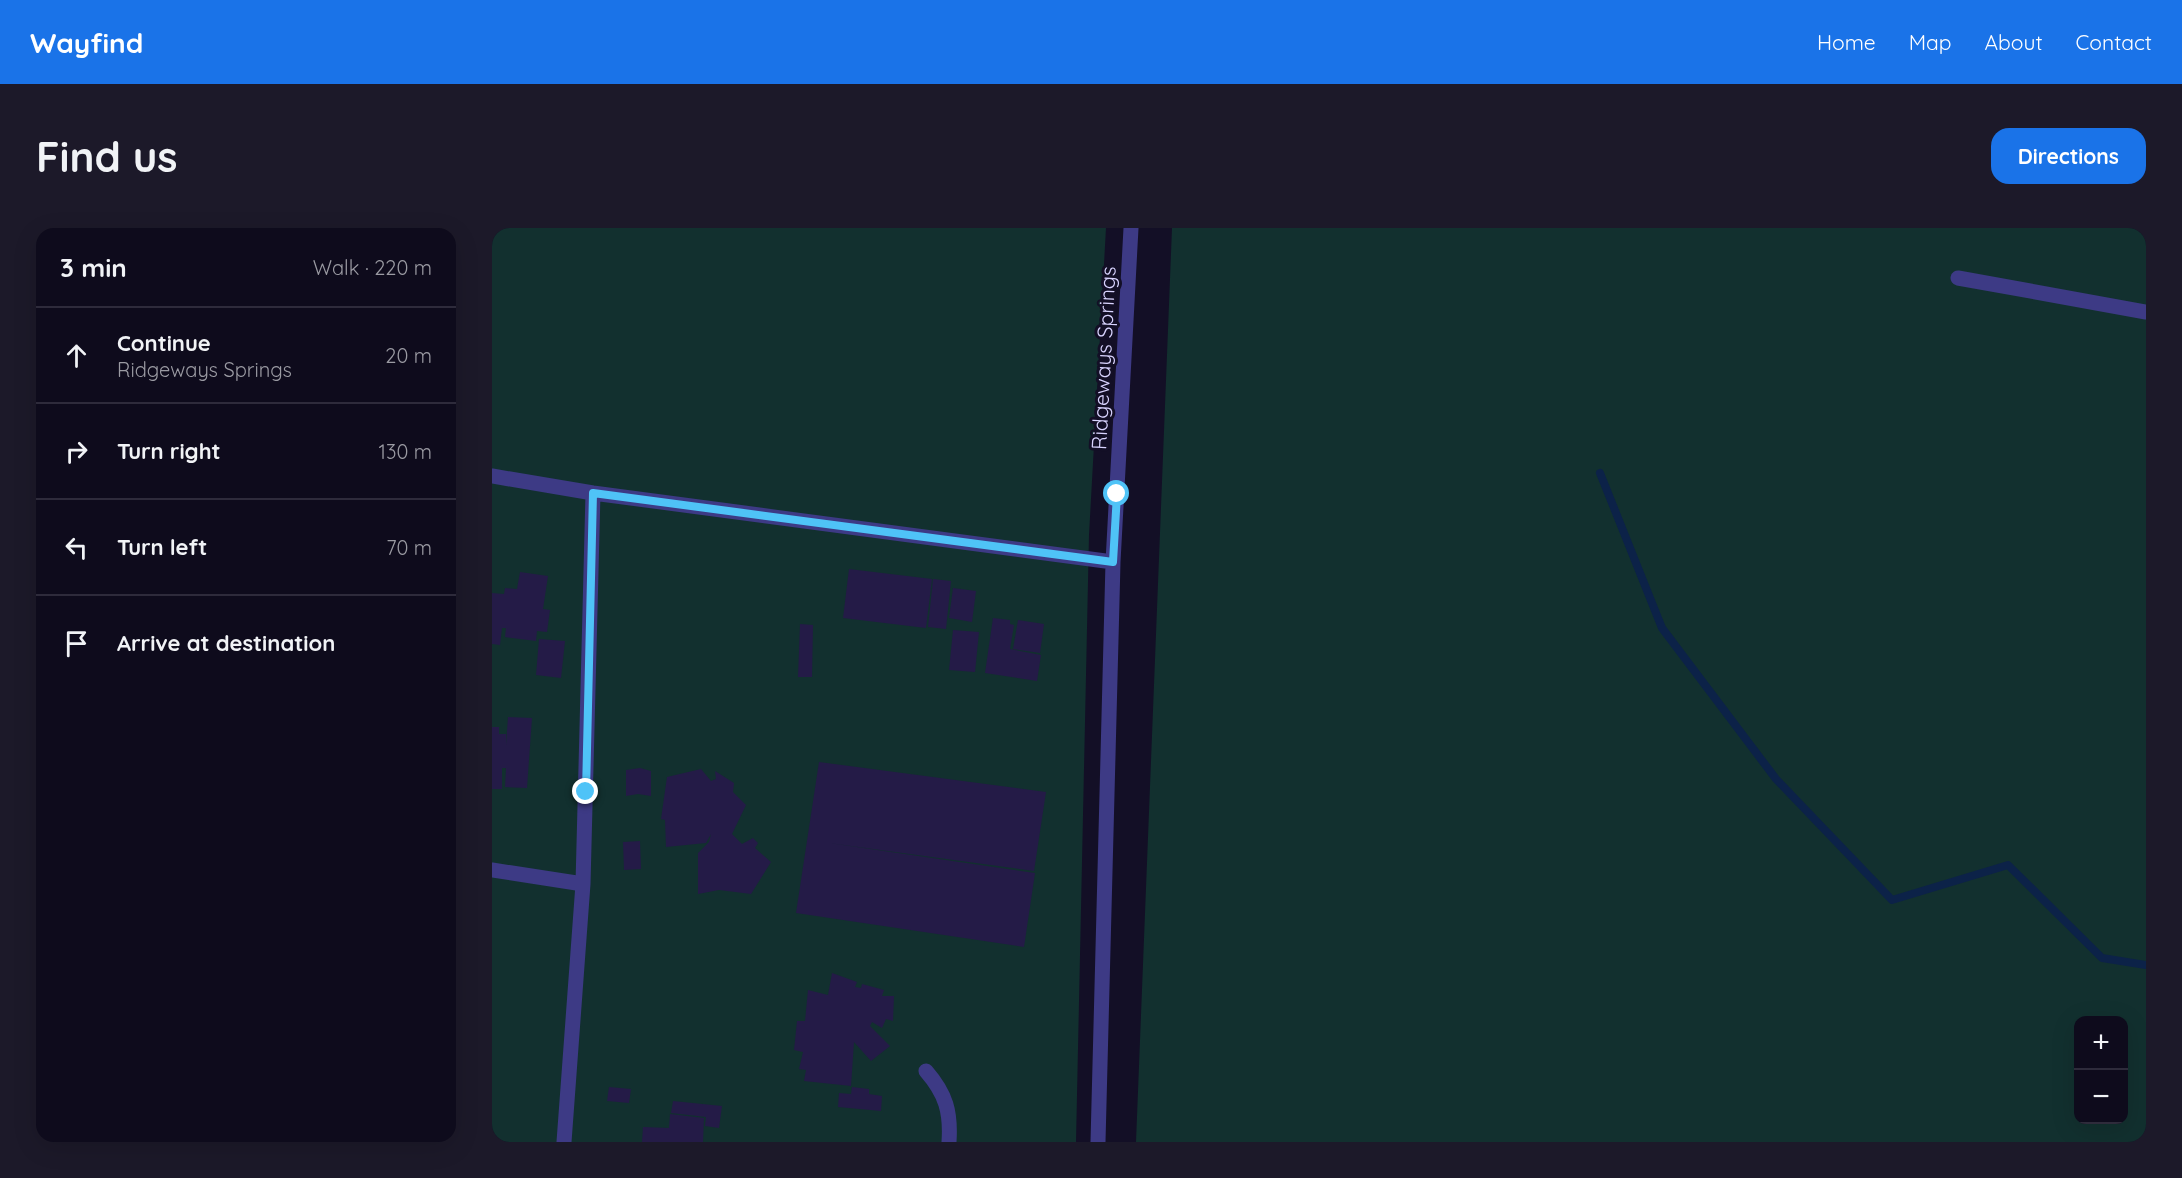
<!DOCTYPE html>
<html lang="en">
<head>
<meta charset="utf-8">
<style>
	body { margin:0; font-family:Quicksand,sans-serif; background:#1c1929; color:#f1f3f6 }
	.controls { position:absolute; right:18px; bottom:18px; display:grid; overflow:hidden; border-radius:12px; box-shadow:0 6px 24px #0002 }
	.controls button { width:54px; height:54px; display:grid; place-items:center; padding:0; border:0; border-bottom:2px solid #2e2b3b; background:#0e0b1c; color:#f1f3f6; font:30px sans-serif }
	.stop { position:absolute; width:18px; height:18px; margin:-14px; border:4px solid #4fc3f7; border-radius:50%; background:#fff }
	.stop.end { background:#4fc3f7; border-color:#fff; box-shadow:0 2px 6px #0008 }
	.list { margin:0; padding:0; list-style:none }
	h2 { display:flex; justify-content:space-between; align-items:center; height:78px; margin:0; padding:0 24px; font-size:26px }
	h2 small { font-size:20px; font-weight:400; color:#9b9ba3 }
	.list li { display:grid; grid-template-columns:39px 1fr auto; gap:18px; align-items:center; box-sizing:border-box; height:96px; padding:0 24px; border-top:2px solid #2e2b3b }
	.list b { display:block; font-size:22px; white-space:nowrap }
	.list p { margin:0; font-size:20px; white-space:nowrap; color:#9b9ba3 }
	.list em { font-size:20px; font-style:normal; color:#9b9ba3 }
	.icon { flex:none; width:33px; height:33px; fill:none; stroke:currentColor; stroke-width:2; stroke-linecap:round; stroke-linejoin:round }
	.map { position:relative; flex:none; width:1654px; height:914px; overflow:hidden; border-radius:18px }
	header { display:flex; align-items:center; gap:36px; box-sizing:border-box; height:84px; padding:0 30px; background:#1a73e8; color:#fff }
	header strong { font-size:28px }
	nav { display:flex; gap:33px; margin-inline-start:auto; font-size:21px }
	.intro { display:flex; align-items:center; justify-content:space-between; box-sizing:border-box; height:144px; padding:0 36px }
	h1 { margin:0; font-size:42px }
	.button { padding:15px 27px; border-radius:18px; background:#1a73e8; color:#fff; font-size:21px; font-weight:700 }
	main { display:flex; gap:36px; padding:0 36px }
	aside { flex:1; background:#0e0b1c; border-radius:18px; box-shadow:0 6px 24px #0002 }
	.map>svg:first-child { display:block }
</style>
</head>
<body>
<header>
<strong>Wayfind</strong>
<nav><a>Home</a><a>Map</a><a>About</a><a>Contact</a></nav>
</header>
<div class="intro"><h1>Find us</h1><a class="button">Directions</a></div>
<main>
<aside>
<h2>3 min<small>Walk · 220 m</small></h2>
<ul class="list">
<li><svg class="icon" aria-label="ahead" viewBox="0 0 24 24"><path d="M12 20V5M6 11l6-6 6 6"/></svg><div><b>Continue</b><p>Ridgeways Springs</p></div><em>20 m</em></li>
<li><svg class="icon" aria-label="right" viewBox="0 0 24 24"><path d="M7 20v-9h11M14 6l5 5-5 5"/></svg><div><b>Turn right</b></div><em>130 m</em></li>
<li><svg class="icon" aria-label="left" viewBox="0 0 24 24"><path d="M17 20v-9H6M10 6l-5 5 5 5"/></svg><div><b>Turn left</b></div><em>70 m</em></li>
<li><svg class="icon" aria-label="arrive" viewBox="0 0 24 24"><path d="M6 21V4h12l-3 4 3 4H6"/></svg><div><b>Arrive at destination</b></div></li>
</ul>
</aside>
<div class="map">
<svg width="1654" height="914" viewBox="0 0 1654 914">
	<rect width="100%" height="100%" fill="#130f26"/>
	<path fill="#12302f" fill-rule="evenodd" d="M 0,0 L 614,0 L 597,307 L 584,914 L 0,914 Z
		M 680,0 L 1654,0 L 1654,914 L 644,914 ZM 1586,792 L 1632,792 L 1632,892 L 1586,892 Z"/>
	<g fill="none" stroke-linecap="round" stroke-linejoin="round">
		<path stroke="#0c2248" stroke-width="8" d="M 1108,245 L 1170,400 L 1284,551 L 1400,672 L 1516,637 L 1610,730 L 1654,737"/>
	</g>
	<path fill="#241b47" d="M 357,341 L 440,351 L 434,400 L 351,390 Z
		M 28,344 L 56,348 L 51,381 L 58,382 L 55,404 L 45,403 L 44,413 L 13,409 L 14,400 L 10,400 L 8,417 L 0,416 L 0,365 L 12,366 L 13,360 L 25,361 Z
		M 441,351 L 459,353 L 454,401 L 436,399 Z
		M 461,360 L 484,363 L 480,394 L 457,390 Z
		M 501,390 L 518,392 L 518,396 L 522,397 L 518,421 L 549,427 L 545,453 L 493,445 Z
		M 526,392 L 552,396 L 548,425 L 521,421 Z
		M 308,396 L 321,397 L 320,449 L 306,449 Z
		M 461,402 L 487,404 L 483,444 L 457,442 Z
		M 47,411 L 73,413 L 69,450 L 44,447 Z
		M 16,489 L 40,490 L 35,560 L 13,559 L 14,540 L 10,540 L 10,561 L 0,561 L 0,499 L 7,499 L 7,506 L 14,506 L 14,517 Z
		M 327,534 L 554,564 L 542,643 L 337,615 L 543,645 L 532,719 L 304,685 Z
		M 148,540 L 159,543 L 159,568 L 146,566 L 134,568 L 134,542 Z
		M 209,541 L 219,553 L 224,551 L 223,543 L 242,555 L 241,564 L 254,577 L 240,606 L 250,616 L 261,610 L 266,615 L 263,620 L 279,634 L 259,666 L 227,662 L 206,666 L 206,625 L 217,614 L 219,606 L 214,615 L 174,619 L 173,592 L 169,591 L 175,549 Z
		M 148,613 L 149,641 L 132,642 L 131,614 Z
		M 340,745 L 365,754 L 363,759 L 369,760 L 370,756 L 392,762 L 390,768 L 402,768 L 401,793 L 394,791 L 390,800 L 380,794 L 378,798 L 398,818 L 379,833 L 362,814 L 359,858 L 312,853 L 314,842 L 307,841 L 311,824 L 302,822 L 305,793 L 313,793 L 316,762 L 336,767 Z
		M 117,859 L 139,861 L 137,875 L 115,873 Z
		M 360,859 L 377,861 L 377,866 L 390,868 L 389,883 L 346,879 L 347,865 L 359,866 Z
		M 181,873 L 230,878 L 227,900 L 213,898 L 214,889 L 179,885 Z
		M 178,886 L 212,890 L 211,914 L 150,914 L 151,899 L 177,900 Z"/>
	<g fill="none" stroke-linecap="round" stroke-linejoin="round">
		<path stroke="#3d3a85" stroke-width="15" d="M 1466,50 L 1654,84
			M 434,843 C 454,866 459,884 457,914"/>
		<path stroke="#3d3a85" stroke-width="15" d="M 0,248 L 101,265 L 621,334 L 606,914
			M 621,334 L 639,0
			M 0,642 L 91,656
			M 72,914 L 91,656 L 101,265"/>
	</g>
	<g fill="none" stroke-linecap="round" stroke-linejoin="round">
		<path stroke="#4fc3f7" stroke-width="8" d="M 94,564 L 101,265 L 621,334 L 625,266"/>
	</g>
	<g text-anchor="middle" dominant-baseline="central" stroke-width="6" stroke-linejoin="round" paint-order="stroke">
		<g font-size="21" fill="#d9d4ff" stroke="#130f26">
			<text transform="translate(611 130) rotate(-87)">Ridgeways Springs</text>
		</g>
	</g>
</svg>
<div class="controls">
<button>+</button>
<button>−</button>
</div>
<div class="stop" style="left:625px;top:266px"></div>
<div class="stop end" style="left:94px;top:564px"></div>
</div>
</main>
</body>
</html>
